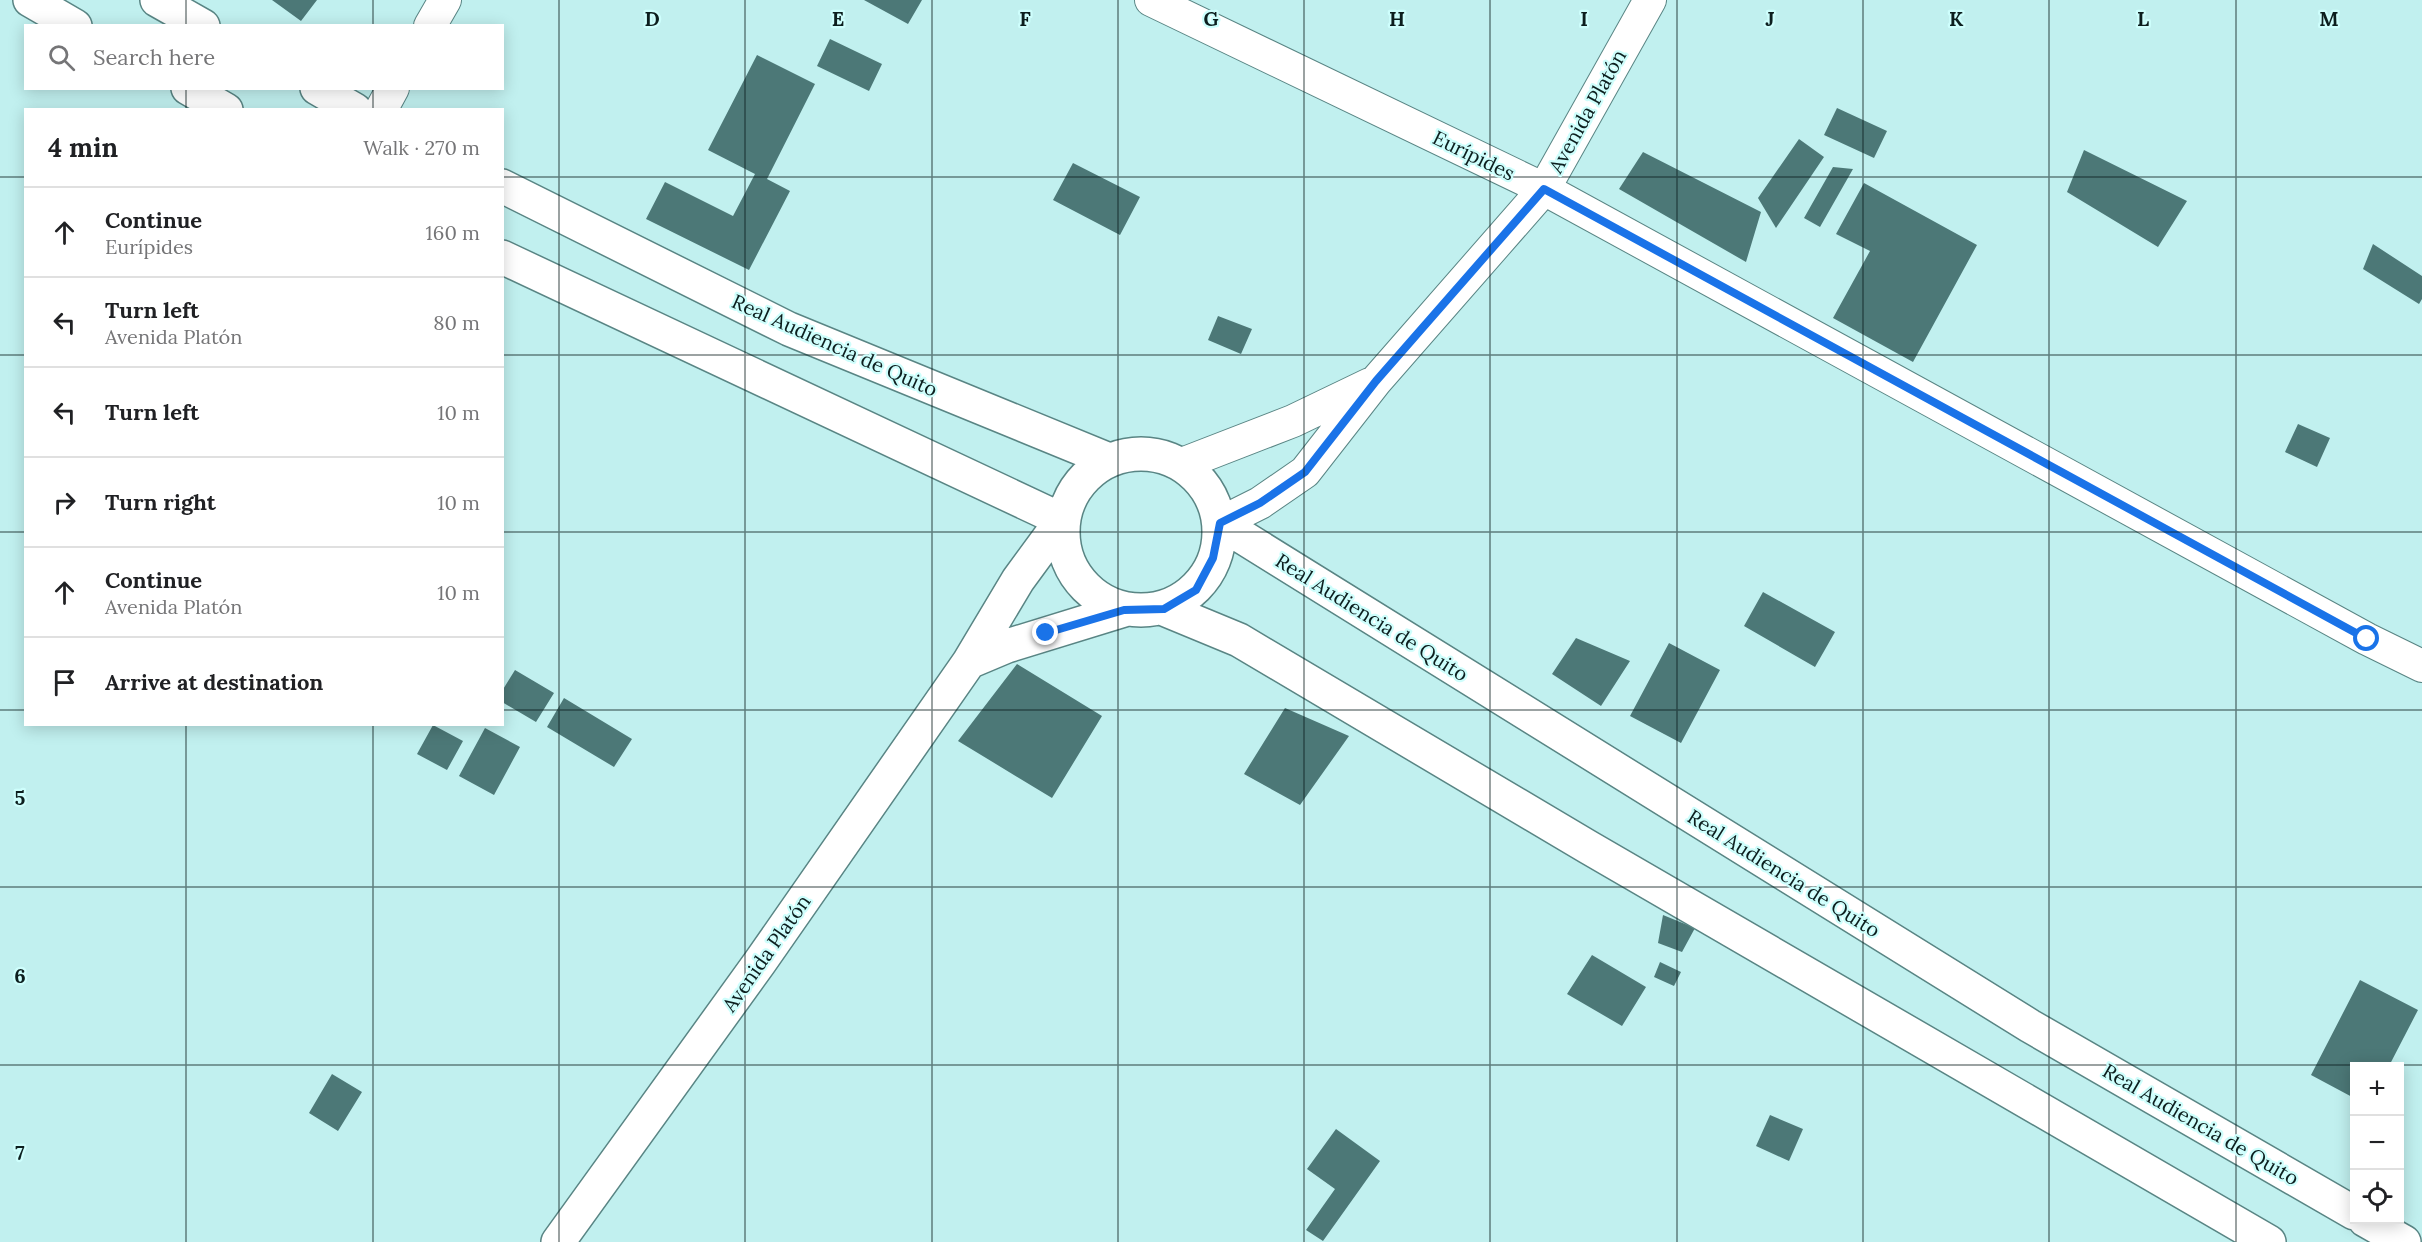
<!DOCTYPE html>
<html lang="en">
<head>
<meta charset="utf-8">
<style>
	body { margin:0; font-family:Lora,serif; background:#f6f6f6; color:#202124 }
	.controls { position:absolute; right:18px; bottom:18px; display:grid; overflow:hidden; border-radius:0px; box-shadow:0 3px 15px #0003 }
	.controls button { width:54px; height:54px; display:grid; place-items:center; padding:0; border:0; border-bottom:2px solid #e0e0e0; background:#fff; color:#202124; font:30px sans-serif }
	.stop { position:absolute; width:18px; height:18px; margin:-14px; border:4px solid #1a73e8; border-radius:50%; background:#fff }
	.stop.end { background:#1a73e8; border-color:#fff; box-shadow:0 2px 6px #0008 }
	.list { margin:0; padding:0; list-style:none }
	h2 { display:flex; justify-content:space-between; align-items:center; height:78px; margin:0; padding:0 24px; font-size:26px }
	h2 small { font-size:20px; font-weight:400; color:#757577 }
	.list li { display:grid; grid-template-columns:39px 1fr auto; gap:18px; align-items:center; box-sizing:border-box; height:90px; padding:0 24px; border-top:2px solid #e0e0e0 }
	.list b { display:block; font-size:22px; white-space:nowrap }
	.list p { margin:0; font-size:20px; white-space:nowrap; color:#757577 }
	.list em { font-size:20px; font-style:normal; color:#757577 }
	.icon { flex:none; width:33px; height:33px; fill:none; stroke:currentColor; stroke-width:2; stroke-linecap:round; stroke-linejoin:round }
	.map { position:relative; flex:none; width:2422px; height:1242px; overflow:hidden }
	.search { position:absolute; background:#fff; box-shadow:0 3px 15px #0003; left:24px; top:24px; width:480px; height:66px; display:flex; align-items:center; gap:15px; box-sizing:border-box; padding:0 21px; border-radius:0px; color:#757577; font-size:22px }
	.panel { position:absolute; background:#fff; box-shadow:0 3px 15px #0003; left:24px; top:108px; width:480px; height:618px; border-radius:0px }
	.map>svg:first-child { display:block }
</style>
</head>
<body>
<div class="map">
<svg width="2422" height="1242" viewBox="0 0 2422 1242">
	<rect width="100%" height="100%" fill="#c1f0ef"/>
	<path fill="#4c7877" d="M 272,0 L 317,0 L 301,21 Z
		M 864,0 L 922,0 L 908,24 Z
		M 830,39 L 882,64 L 869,91 L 817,66 Z
		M 757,55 L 815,84 L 767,179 L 790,191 L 749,270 L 646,219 L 665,182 L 733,216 L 755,174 L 708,150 Z
		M 1837,108 L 1887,131 L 1874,158 L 1824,135 Z
		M 1799,139 L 1824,157 L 1776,228 L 1758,198 Z
		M 2084,150 L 2187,201 L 2158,247 L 2067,192 Z
		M 1643,152 L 1761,212 L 1746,262 L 1619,189 Z
		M 1073,163 L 1140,197 L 1120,235 L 1053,200 Z
		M 1833,167 L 1853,169 L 1820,227 L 1804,218 Z
		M 1864,183 L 1977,245 L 1913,362 L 1833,318 L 1870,251 L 1836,234 Z
		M 2373,244 L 2422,276 L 2422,299 L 2419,304 L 2363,269 Z
		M 1218,316 L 1252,329 L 1241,354 L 1208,340 Z
		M 2298,424 L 2330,438 L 2317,467 L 2285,452 Z
		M 1763,592 L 1835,632 L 1815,667 L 1744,626 Z
		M 1576,638 L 1630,661 L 1601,706 L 1552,674 Z
		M 1669,643 L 1720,670 L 1681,743 L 1630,716 Z
		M 1017,664 L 1102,716 L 1052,798 L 958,741 Z
		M 515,670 L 554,693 L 536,722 L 502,702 L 502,691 Z
		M 564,698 L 632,739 L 614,767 L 547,727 Z
		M 1285,708 L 1349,736 L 1300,805 L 1244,774 Z
		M 433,725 L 463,741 L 447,770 L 417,754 Z
		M 485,728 L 520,747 L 494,795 L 459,776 Z
		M 1663,915 L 1695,928 L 1682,952 L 1658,943 Z
		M 1592,955 L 1646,987 L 1622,1026 L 1567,994 Z
		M 1660,962 L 1681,972 L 1674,986 L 1654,977 Z
		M 2360,980 L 2418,1010 L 2389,1066 L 2354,1066 L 2354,1098 L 2311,1075 Z
		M 332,1074 L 362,1092 L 338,1131 L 309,1113 Z
		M 1770,1115 L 1803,1129 L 1789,1161 L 1756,1146 Z
		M 1336,1129 L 1380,1161 L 1323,1241 L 1306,1230 L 1335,1189 L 1307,1169 Z"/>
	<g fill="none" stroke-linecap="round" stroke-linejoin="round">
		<defs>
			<path id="street" d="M 1151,0 L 1544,189 L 2367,639 L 2422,666
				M 430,26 L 445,0
				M 381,110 L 393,88
				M 1182,464 L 1293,421 L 1370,384
				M 1220,523 L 1260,503 L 1305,472 L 1376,381 L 1544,189 L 1650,0"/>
			<path id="secondary" d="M 30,0 L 75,26
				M 157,0 L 203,26
				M 188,88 L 226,110
				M 317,88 L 355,110
				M 502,186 L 789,329 L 1109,460
				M 502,257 L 1062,520
				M1063 532a78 78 0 1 1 156 0a78 78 0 1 1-156 0Z
				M 1220,523 L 2030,1026 L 2354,1213
				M 1164,609 L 1239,640 L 1588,847 L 2269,1242
				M 969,662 L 1007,646 L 1124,610
				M 2365,1220 L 2404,1242
				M 558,1242 L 760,962 L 969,662 L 1018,580 L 1062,520"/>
		</defs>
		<use href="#street" stroke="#598584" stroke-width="34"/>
		<use href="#secondary" stroke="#598584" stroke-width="36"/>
		<use href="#street" stroke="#fff" stroke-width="32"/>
		<use href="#secondary" stroke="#fff" stroke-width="33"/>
	</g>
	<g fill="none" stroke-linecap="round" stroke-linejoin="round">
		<path stroke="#1a73e8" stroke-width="8" d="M 1046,633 L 1124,610 L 1164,609 L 1196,590 L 1213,558 L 1220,523 L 1260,503 L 1305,472 L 1376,381 L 1544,189 L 2367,639"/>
	</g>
	<path fill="none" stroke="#0c1e1e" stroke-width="1.5" stroke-opacity="0.55" d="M 186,0 L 186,26M 373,0 L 373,26M 559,0 L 559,1242M 745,0 L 745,1242M 932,0 L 932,1242M 1118,0 L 1118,1242M 1304,0 L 1304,1242M 1490,0 L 1490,1242M 1677,0 L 1677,1242M 1863,0 L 1863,1242M 2049,0 L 2049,1242M 2236,0 L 2236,1242M 186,88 L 186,110M 373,88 L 373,110M 0,177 L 26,177M 502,177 L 2422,177M 0,355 L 26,355M 502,355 L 2422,355M 0,532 L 26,532M 502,532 L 2422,532M 0,710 L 26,710M 502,710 L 2422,710M 186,724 L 186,1242M 373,724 L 373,1242M 0,887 L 2422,887M 0,1065 L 2422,1065"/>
	<g text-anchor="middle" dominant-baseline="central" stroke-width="4.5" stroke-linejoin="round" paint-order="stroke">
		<g font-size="20" fill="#0c1e1e" stroke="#cefefc">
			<text transform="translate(1587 111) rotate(-61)">Avenida Platón</text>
			<text transform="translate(1474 155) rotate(26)">Eurípides</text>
			<text transform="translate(835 345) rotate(24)">Real Audiencia de Quito</text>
			<text transform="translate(1372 617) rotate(32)">Real Audiencia de Quito</text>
			<text transform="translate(1784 873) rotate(32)">Real Audiencia de Quito</text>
			<text transform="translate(766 953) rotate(-55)">Avenida Platón</text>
			<text transform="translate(2201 1124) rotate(30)">Real Audiencia de Quito</text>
		</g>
	</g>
	<g font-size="20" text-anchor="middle" font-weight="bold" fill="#0c1e1e" stroke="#cefefc" stroke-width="4.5" stroke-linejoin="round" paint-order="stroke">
		<text x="652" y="26">D</text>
		<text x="838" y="26">E</text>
		<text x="1025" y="26">F</text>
		<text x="1211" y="26">G</text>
		<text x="1397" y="26">H</text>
		<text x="1584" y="26">I</text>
		<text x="1770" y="26">J</text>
		<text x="1956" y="26">K</text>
		<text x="2143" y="26">L</text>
		<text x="2329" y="26">M</text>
		<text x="20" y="805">5</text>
		<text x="20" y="983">6</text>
		<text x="20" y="1160">7</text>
	</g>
</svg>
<div class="controls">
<button>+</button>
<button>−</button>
<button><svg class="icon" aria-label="locate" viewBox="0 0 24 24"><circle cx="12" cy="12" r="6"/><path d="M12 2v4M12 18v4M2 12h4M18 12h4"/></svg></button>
</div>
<div class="stop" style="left:2367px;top:639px"></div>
<div class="stop end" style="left:1046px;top:633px"></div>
<div class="search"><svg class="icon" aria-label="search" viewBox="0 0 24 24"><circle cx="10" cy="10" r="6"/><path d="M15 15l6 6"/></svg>Search here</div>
<section class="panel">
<h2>4 min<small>Walk · 270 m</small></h2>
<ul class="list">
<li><svg class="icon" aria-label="ahead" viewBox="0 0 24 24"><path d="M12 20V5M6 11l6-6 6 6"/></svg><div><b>Continue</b><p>Eurípides</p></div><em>160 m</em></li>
<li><svg class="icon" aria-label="left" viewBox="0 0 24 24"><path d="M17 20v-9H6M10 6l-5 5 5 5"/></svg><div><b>Turn left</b><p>Avenida Platón</p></div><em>80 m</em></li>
<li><svg class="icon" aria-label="left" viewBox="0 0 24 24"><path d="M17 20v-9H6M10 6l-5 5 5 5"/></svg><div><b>Turn left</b></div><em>10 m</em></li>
<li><svg class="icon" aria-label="right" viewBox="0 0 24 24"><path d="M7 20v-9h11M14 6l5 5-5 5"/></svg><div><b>Turn right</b></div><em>10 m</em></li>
<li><svg class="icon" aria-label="ahead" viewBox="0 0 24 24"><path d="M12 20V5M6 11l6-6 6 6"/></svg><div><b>Continue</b><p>Avenida Platón</p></div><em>10 m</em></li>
<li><svg class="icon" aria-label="arrive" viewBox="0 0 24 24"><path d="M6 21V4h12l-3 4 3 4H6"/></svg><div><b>Arrive at destination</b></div></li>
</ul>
</section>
</div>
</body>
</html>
